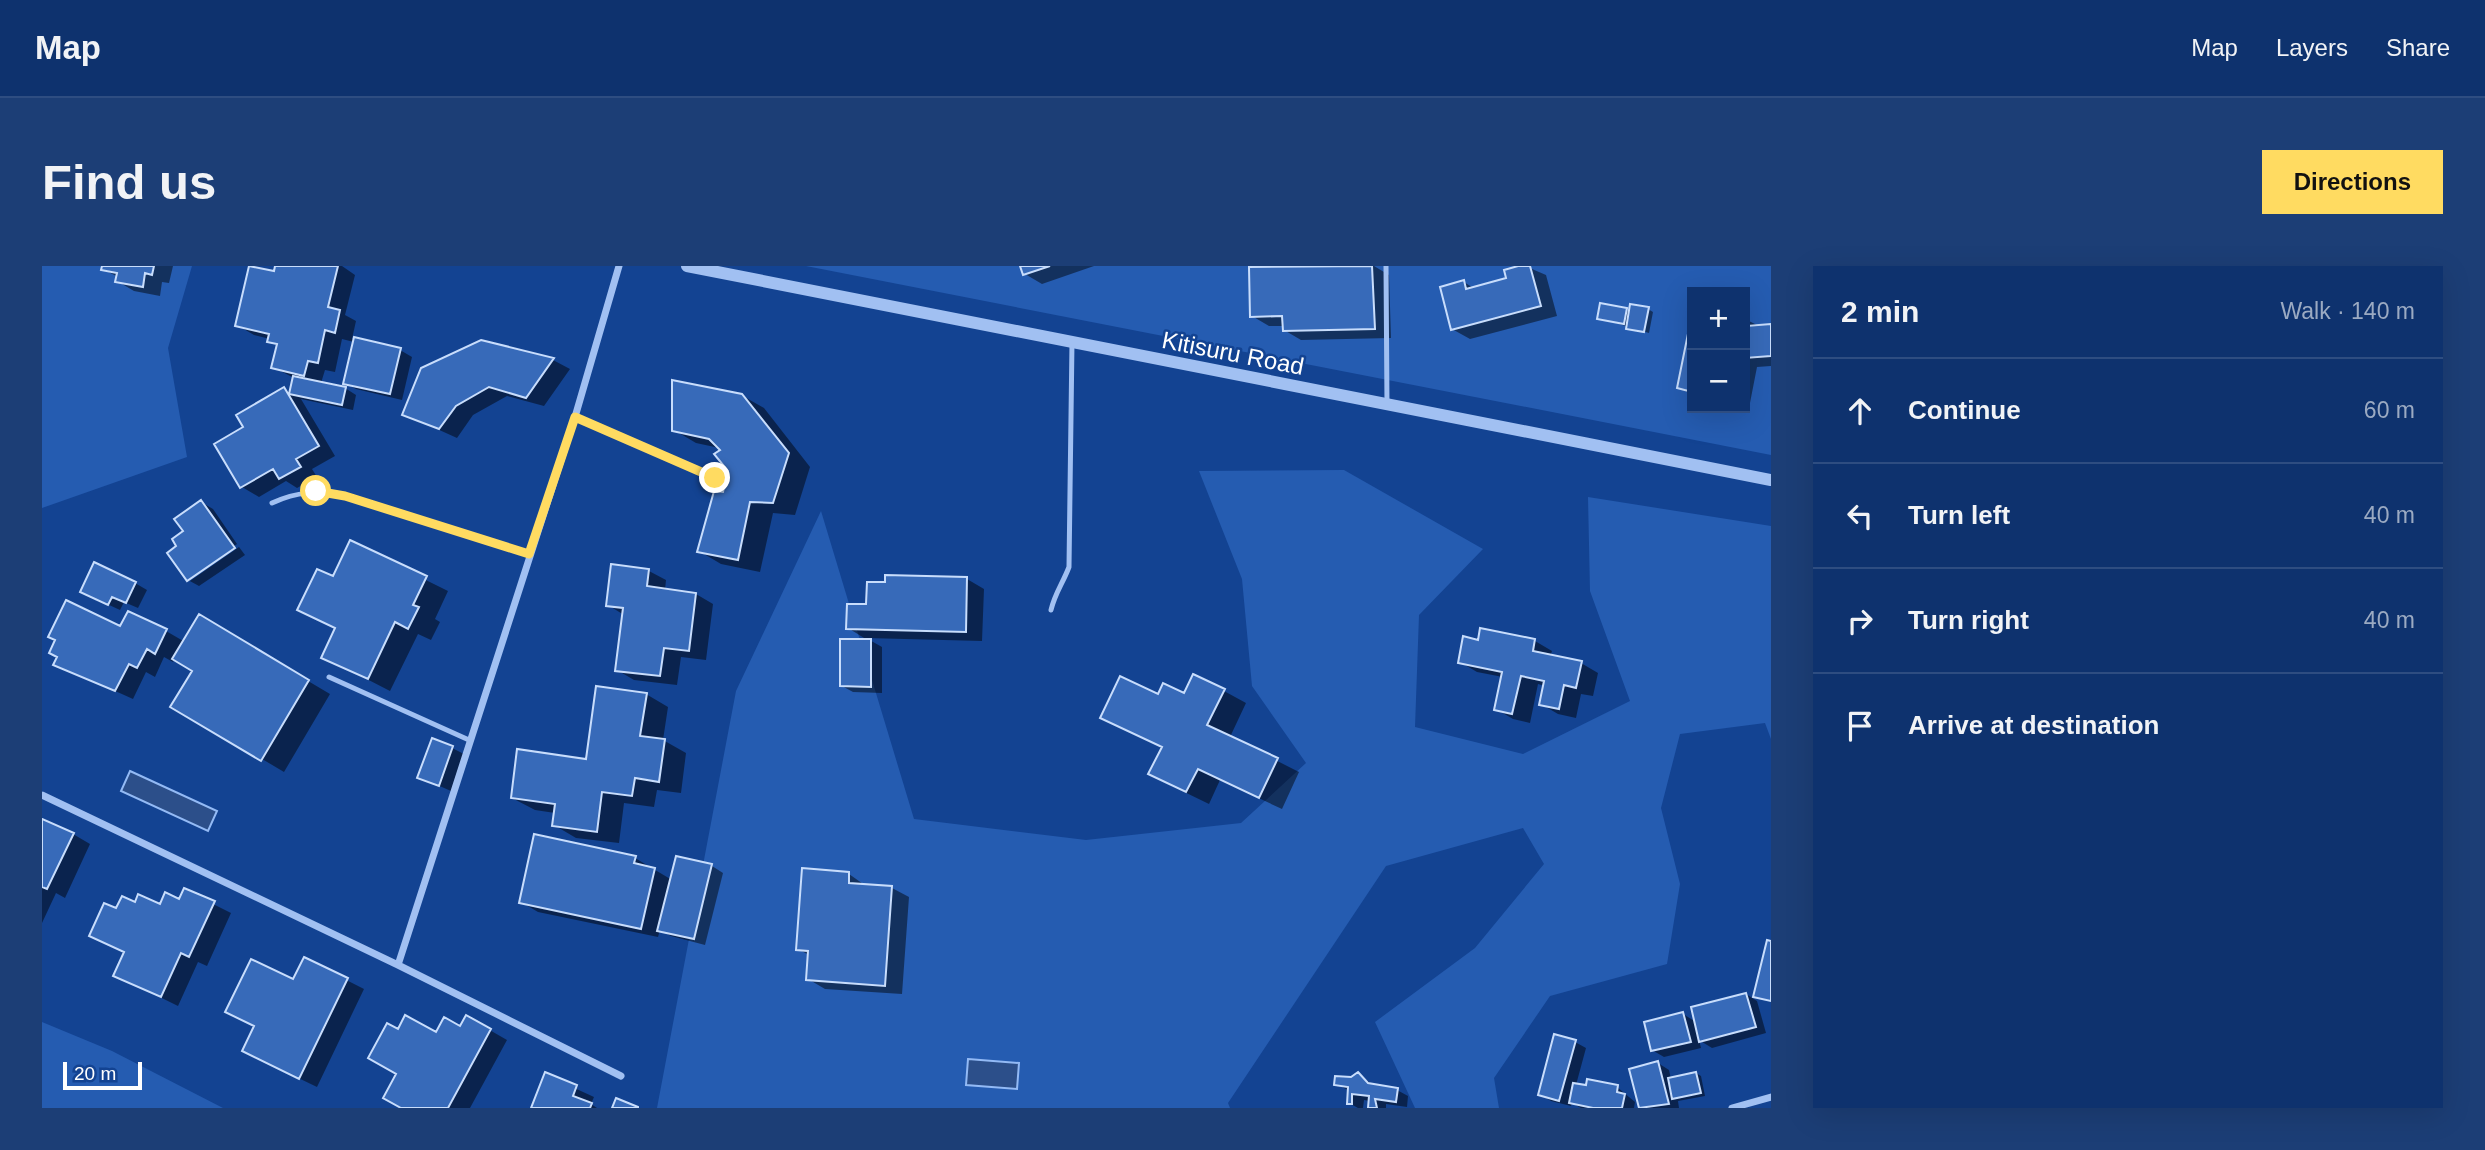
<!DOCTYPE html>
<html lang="en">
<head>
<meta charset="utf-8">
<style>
	body { margin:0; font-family:Helvetica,sans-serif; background:#1c3e76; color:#f1f3f6 }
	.controls { position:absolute; right:21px; top:21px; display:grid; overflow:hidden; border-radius:0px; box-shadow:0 7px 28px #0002 }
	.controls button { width:63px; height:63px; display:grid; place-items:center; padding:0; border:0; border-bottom:2px solid #2e4d81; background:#0e326e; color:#f1f3f6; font:35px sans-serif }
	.scale { position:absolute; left:21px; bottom:18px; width:79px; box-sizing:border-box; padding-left:7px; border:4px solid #fff; border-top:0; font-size:19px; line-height:24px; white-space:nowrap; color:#fff; -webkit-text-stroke:5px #134392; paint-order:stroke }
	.stop { position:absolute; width:21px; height:21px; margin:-16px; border:5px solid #ffdb61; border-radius:50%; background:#fff }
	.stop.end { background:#ffdb61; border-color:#fff; box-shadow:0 2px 7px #0008 }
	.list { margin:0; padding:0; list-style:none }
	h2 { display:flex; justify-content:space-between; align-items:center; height:91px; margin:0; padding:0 28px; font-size:30px }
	h2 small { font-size:23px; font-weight:400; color:#9baac2 }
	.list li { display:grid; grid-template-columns:46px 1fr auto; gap:21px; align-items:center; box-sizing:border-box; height:105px; padding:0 28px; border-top:2px solid #2e4d81 }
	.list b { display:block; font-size:26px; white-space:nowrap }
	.list em { font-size:23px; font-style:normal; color:#9baac2 }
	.icon { flex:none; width:38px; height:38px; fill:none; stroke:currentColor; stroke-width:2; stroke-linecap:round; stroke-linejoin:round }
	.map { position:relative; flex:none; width:1729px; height:842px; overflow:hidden; border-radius:0px }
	header { display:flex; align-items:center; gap:42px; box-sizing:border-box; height:98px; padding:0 35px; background:#0e326e; border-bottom:2px solid #2e4d81 }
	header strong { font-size:33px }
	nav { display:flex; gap:38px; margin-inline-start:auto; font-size:24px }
	.intro { display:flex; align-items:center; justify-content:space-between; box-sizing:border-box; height:168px; padding:0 42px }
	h1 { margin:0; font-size:49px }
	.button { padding:18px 32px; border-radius:0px; background:#ffdb61; color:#111; font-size:24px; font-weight:700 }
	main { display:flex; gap:42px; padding:0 42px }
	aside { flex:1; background:#0e326e; border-radius:0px; box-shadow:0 7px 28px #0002 }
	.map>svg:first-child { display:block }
</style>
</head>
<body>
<header>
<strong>Map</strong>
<nav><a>Map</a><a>Layers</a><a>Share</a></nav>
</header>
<div class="intro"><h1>Find us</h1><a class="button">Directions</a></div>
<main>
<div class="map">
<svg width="1729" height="842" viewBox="0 0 1729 842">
	<rect width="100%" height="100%" fill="#134392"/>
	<path fill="#255cb1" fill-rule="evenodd" d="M 0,0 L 150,0 L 126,82 L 145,191 L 0,242 Z
		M 764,0 L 1729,0 L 1729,189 ZM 1650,26 L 1703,26 L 1703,142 L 1650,142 Z
		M 1302,204 L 1441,283 L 1377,349 L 1373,461 L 1481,488 L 1588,435 L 1548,325 L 1546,231 L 1729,260 L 1729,473 L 1723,457 L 1638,468 L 1619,542 L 1638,618 L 1625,698 L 1508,730 L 1452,812 L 1457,842 L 1373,842 L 1333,756 L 1433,682 L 1502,598 L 1481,562 L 1344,600 L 1186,837 L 1188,842 L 615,842 L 694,425 L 779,245 L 872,553 L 1044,574 L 1199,557 L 1264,497 L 1210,420 L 1200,313 L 1157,205 Z
		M 0,756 L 70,785 L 181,842 L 0,842 Z"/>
	<path fill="#2c4f8a" stroke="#93baf5" stroke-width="2" d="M 88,505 L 175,545 L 166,565 L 79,525 Z
		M 926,793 L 977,797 L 975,823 L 924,819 Z"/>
	<path fill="#0007" d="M 61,0 L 131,0 L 127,17 L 120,16 L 118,30 L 92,25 L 75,15 L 76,11 L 61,3 Z
		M 235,0 L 300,0 L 313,9 L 303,49 L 314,55 L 310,73 L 358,84 L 370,91 L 360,134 L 314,123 L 303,117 L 312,76 L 300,73 L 293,106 L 283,104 L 279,117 L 303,122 L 314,129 L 311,144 L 259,133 L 293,190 L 270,203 L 275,211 L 255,222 L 244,215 L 217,231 L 200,221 L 203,162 L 242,123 L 249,127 L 252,112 L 231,101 L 236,80 L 228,73 L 212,69 L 195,59 L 233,7 Z
		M 980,0 L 1052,0 L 1000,18 L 983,8 Z
		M 1332,0 L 1347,9 L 1349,72 L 1259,74 L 1242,64 L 1242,60 L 1227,60 L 1210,50 L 1208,3 Z
		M 1483,0 L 1504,9 L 1515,50 L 1428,73 L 1410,63 L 1422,16 L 1433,23 L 1466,13 Z
		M 1606,43 L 1611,46 L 1607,67 L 1557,52 L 1584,44 L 1588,46 Z
		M 1703,53 L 1717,60 L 1729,59 L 1729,100 L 1715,101 L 1707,142 L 1703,142 Z
		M 1650,56 L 1650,129 L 1637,121 Z
		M 439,75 L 511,94 L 528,103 L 502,140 L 465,130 L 431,149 L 415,172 L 362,148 Z
		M 699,129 L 722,142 L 768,201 L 753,249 L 731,247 L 718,306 L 679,298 L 657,285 L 682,228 L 688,204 L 682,183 L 654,177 L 632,164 Z
		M 159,236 L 171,243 L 195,278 L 148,311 L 148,315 L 197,281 L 203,289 L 157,320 L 146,314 L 137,280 Z
		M 309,277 L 406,325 L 393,353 L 398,356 L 389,374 L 376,368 L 348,425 L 282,391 L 295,363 L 292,313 Z
		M 607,305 L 624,314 L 623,324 L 654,328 L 671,338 L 664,394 L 639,391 L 635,419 L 592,414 L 575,404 L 582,349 L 566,339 Z
		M 925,313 L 942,323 L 940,375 L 824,372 L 840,381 L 840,427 L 811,426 L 800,420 L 827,375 L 806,362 L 826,340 Z
		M 93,317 L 105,324 L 96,342 L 82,336 L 78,344 L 52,332 Z
		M 158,351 L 288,428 L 242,506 L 131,440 L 152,405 L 132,393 L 131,396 L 122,391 L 113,411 L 104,406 L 91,433 L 13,398 L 79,363 L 124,365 L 143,376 Z
		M 1439,364 L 1493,375 L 1510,385 L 1508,391 L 1539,397 L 1556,407 L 1551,430 L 1539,428 L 1534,452 L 1516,448 L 1499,438 L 1503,420 L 1496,418 L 1488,457 L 1471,453 L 1454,443 L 1461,411 L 1435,406 L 1418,396 L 1437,376 Z
		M 1182,425 L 1204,437 L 1188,471 L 1257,506 L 1240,543 L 1178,514 L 1167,538 L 1130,520 L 1109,508 L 1121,482 L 1060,451 L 1117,430 Z
		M 604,428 L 626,441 L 621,474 L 644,487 L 639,527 L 615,524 L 612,541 L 582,537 L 577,577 L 534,572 L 512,559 L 513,547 L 493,544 L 470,532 L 546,494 Z
		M 410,482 L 422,488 L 409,525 L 377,511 Z
		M 0,558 L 31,568 L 48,578 L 23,632 L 14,627 L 0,657 Z
		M 593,592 L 630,614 L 635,592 L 670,600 L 681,607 L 663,679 L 629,670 L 618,664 L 616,671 L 496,646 L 479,636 Z
		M 807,608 L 824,620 L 850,622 L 867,631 L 860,728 L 783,723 L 766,713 L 767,689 L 756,683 Z
		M 143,624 L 189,647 L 165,700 L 156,696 L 136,740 L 73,709 L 83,687 L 49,669 L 75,645 L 94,638 L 118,640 L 138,635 Z
		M 263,693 L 322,723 L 275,821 L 219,794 L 213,761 L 185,746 L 252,716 Z
		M 1704,728 L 1715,735 L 1724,767 L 1670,782 L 1657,774 L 1659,782 L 1622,791 L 1610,784 L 1641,748 L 1654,756 Z
		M 425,751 L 465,774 L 428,842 L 361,842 L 356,808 L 357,765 L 395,768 L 419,762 Z
		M 1533,776 L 1544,782 L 1534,819 L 1575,821 L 1593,836 L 1592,842 L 1539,842 L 1530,837 L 1529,840 L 1509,835 L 1498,828 Z
		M 1616,797 L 1627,804 L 1629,813 L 1654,807 L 1659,810 L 1663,830 L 1636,835 L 1637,842 L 1599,842 L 1589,804 Z
		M 1316,808 L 1333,820 L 1355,824 L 1366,830 L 1365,841 L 1344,838 L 1344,842 L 1328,842 L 1328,835 L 1322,834 L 1321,842 L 1316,842 L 1307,837 L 1308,825 L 1294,818 Z
		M 504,809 L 552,831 L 549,838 L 555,842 L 491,842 Z"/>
	<path fill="#376ab9" stroke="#c8ddfc" stroke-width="2" d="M 60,0 L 112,0 L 110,9 L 103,7 L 101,21 L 73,16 L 75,7 L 59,4 Z
		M 207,0 L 232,5 L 233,0 L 296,0 L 286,41 L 298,44 L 293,67 L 283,64 L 276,97 L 266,95 L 262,110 L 229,102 L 235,78 L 225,76 L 227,68 L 193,60 Z
		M 978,0 L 1008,0 L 981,9 Z
		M 1330,0 L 1333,63 L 1241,65 L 1240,50 L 1208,51 L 1207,1 Z
		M 1476,0 L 1488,0 L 1499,40 L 1409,64 L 1398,21 L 1422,14 L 1424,23 L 1464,12 L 1462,4 Z
		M 1558,37 L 1585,42 L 1582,58 L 1555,53 Z
		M 1588,38 L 1607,41 L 1602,66 L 1584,63 Z
		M 1650,48 L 1650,126 L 1635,122 Z
		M 1703,51 L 1706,52 L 1705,60 L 1729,58 L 1729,90 L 1703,92 Z
		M 312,71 L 359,82 L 348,128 L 301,118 Z
		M 439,74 L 512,92 L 484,132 L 447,121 L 414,140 L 397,163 L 360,149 L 379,102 Z
		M 251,110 L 304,121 L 300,139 L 247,128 Z
		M 630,114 L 700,128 L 747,187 L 731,237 L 708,236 L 696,294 L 655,286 L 672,225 L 681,226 L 686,205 L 672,188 L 678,184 L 667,173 L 630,165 Z
		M 242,121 L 277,180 L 254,193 L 259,201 L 237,213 L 231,203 L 198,222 L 172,178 L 201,161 L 194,149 Z
		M 159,234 L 193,282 L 145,315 L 125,287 L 134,280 L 130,273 L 141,265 L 132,253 Z
		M 308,274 L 385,310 L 371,339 L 377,341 L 366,363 L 353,356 L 326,413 L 279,392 L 293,362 L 255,344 L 275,303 L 291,310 Z
		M 52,296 L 94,316 L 84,337 L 70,331 L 66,339 L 38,326 Z
		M 569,298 L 607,303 L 605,320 L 654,327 L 647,385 L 622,382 L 618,410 L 573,405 L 581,342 L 564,340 Z
		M 843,309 L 925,311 L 924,366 L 804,363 L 805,338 L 824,338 L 825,316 L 843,316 Z
		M 24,334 L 78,360 L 86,345 L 125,363 L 113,388 L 105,383 L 95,402 L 87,398 L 73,425 L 11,399 L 15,391 L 7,387 L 13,374 L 6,371 Z
		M 157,348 L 267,414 L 219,495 L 128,441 L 150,405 L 130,393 Z
		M 1438,362 L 1493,373 L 1491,385 L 1540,395 L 1534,422 L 1522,419 L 1517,443 L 1497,439 L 1502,415 L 1479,410 L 1470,448 L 1452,444 L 1460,406 L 1416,397 L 1421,370 L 1436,374 Z
		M 798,373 L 829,373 L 829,421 L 798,420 Z
		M 1151,408 L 1183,423 L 1165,459 L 1236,492 L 1217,532 L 1156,503 L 1144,526 L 1106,508 L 1120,481 L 1058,452 L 1078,410 L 1116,428 L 1121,417 L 1142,427 Z
		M 554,420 L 605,427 L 598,470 L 623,473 L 617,516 L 593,512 L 590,530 L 560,526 L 555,566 L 510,560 L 513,538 L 469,532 L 475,483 L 544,493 Z
		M 390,472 L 411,480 L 397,520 L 375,512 Z
		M 0,553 L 32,567 L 5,623 L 0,621 Z
		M 492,568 L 594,590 L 592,597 L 613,602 L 599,663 L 477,637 Z
		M 634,590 L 670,598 L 652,673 L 615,665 Z
		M 760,602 L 807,606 L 807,617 L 850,620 L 843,720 L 764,714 L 766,685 L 754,684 Z
		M 142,622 L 173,635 L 147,691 L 139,687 L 119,731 L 71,710 L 82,686 L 47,670 L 62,637 L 74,642 L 80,630 L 93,636 L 96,628 L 118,638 L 123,626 L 137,633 Z
		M 1725,674 L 1729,675 L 1729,735 L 1711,731 Z
		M 262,691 L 306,712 L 257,813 L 200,785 L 212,760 L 183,746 L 209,693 L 251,713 Z
		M 1704,727 L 1714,761 L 1657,776 L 1649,741 Z
		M 1641,746 L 1649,776 L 1609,785 L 1602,756 Z
		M 363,749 L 394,766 L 402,751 L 418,760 L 424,749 L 449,763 L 406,842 L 359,842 L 341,832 L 354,808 L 326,792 L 345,757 L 356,763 Z
		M 1512,768 L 1534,774 L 1517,835 L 1496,829 Z
		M 1616,795 L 1627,838 L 1597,842 L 1587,803 Z
		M 503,806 L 535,819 L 531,830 L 550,837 L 548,842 L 489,842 Z
		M 1316,806 L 1326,817 L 1356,822 L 1354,836 L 1333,833 L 1335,842 L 1326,842 L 1327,830 L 1310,828 L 1310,838 L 1305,838 L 1306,821 L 1292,819 L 1293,810 L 1309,811 Z
		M 1654,806 L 1659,827 L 1630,833 L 1626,812 Z
		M 1545,813 L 1576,819 L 1575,826 L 1583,828 L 1580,842 L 1551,842 L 1527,837 L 1531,817 L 1544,819 Z
		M 574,832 L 596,841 L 596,842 L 570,842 Z"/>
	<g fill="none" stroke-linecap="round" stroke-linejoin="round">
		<path stroke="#a1c0f2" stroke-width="5" d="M 1344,0 L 1345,139
			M 533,151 L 673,212
			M 230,237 C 256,225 274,225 303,230 L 487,288
			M 1009,344 C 1013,327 1021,317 1027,301 L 1030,76
			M 287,411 L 427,474"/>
		<path stroke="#a1c0f2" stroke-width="7" d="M 577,0 L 533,151 L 356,699 L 579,810
			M 0,529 L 356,699
			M 1690,842 L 1729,831"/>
		<path stroke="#a1c0f2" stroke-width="12" d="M 645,0 L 1729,214"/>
	</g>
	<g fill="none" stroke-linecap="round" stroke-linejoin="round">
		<path stroke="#ffdb61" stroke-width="9" d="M 274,225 L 303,230 L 487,288 L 533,151 L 673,212"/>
	</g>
	<g text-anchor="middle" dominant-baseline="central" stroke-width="5" stroke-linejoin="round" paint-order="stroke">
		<g font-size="24" fill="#fff" stroke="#134392">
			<text transform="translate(1191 87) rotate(11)">Kitisuru Road</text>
		</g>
	</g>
</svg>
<div class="controls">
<button>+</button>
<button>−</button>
</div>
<div class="scale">20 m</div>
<div class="stop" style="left:274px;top:225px"></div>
<div class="stop end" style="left:673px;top:212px"></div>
</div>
<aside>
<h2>2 min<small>Walk · 140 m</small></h2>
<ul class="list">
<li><svg class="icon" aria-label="ahead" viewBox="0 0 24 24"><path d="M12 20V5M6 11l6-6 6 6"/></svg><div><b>Continue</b></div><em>60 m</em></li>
<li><svg class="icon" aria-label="left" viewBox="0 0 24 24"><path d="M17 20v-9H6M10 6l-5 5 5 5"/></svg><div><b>Turn left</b></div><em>40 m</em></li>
<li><svg class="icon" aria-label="right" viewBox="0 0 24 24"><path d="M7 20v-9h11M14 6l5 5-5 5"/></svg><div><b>Turn right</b></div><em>40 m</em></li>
<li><svg class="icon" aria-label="arrive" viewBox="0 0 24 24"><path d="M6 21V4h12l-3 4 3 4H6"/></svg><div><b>Arrive at destination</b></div></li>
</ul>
</aside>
</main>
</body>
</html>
